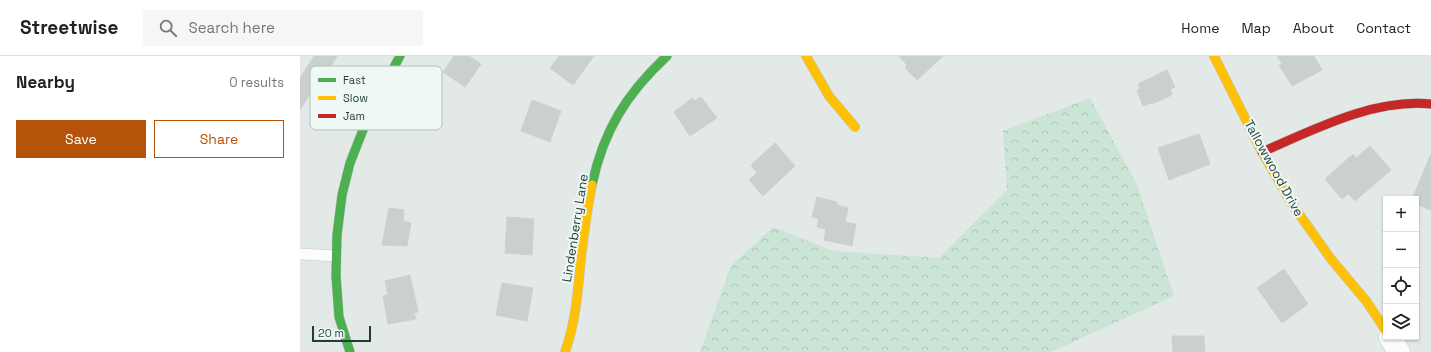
<!DOCTYPE html>
<html lang="en">
<head>
<meta charset="utf-8">
<style>
	body { margin:0; font-family:"Space Grotesk",sans-serif; background:#f6f6f6; color:#222 }
	.controls { position:absolute; right:12px; bottom:12px; display:grid; overflow:hidden; border-radius:0px; box-shadow:0 1px 3px #0004 }
	.controls button { width:36px; height:36px; display:grid; place-items:center; padding:0; border:0; border-bottom:1px solid #e0e0e0; background:#fff; color:#222; font:20px sans-serif }
	.scale { position:absolute; left:12px; bottom:10px; width:59px; box-sizing:border-box; padding-left:4px; border:2px solid #1f3d39; border-top:0; font-size:11px; line-height:14px; white-space:nowrap; color:#1f3d39; -webkit-text-stroke:3px #f0f8f5; paint-order:stroke }
	.list { margin:0; padding:0; list-style:none }
	h2 { display:flex; justify-content:space-between; align-items:center; height:52px; margin:0; padding:0 16px; font-size:17px }
	h2 small { font-size:13px; font-weight:400; color:#767676 }
	.actions { display:flex; gap:8px; padding:12px 16px }
	.actions a { flex:1; padding:9px 0; border:1px solid #b45309; border-radius:0px; text-align:center; font-size:14px; color:#b45309 }
	.actions .main { background:#b45309; color:#fff }
	.icon { flex:none; width:22px; height:22px; fill:none; stroke:currentColor; stroke-width:2; stroke-linecap:round; stroke-linejoin:round }
	.map { position:relative; flex:none; width:1131px; height:296px; overflow:hidden }
	header { display:flex; align-items:center; gap:24px; box-sizing:border-box; height:56px; padding:0 20px; background:#fff; border-bottom:1px solid #e0e0e0 }
	header strong { font-size:19px }
	nav { display:flex; gap:22px; margin-inline-start:auto; font-size:14px }
	.search { width:280px; height:36px; background:#f6f6f6; display:flex; align-items:center; gap:10px; box-sizing:border-box; padding:0 14px; border-radius:0px; color:#767676; font-size:15px }
	main { display:flex }
	aside { flex:1; background:#fff }
	.map>svg:first-child { display:block }
</style>
</head>
<body>
<header>
<strong>Streetwise</strong>
<div class="search"><svg class="icon" aria-label="search" viewBox="0 0 24 24"><circle cx="10" cy="10" r="6"/><path d="M15 15l6 6"/></svg>Search here</div>
<nav><a>Home</a><a>Map</a><a>About</a><a>Contact</a></nav>
</header>
<main>
<aside>
<h2>Nearby<small>0 results</small></h2>
<ul class="list">
</ul>
<div class="actions"><a class="main">Save</a><a>Share</a></div>
</aside>
<div class="map">
<svg width="1131" height="296" viewBox="0 0 1131 296">
	<defs>
		<pattern id="forest-crowns" width="20" height="18" patternUnits="userSpaceOnUse"><rect width="20" height="18" fill="#cae4d5"/><path d="M2 6a3 3 0 1 1 6 0M12 15a3 3 0 1 1 6 0" fill="none" stroke="#adc4b8"/></pattern>
	</defs>
	<rect width="100%" height="100%" fill="#e2e9e7"/>
	<path fill="url(#forest-crowns)" d="M 790,42 L 837,129 L 874,240 L 751,296 L 400,296 L 431,210 L 473,171 L 533,195 L 639,202 L 707,134 L 703,75 Z"/>
	<path fill="#c9d0ce" stroke="#cbd2d0" d="M 14,0 L 37,0 L 18,32 L 15,30 L 0,54 L 0,22 Z
		M 154,0 L 169,0 L 181,8 L 165,31 L 143,16 Z
		M 259,0 L 294,0 L 273,29 L 250,12 Z
		M 599,0 L 643,0 L 617,24 L 605,12 L 607,9 Z
		M 977,0 L 1014,0 L 1022,14 L 992,30 L 979,9 L 982,8 Z
		M 867,14 L 875,31 L 870,33 L 872,39 L 852,48 L 851,47 L 843,50 L 837,34 L 840,33 L 838,28 Z
		M 401,41 L 417,62 L 390,80 L 374,56 L 392,42 L 394,45 Z
		M 232,44 L 261,55 L 250,86 L 221,75 Z
		M 899,78 L 910,108 L 869,124 L 858,92 Z
		M 475,87 L 495,110 L 463,140 L 449,124 L 457,117 L 451,109 Z
		M 1070,90 L 1091,114 L 1055,145 L 1048,138 L 1042,143 L 1025,123 L 1053,98 L 1056,102 Z
		M 1131,98 L 1131,154 L 1116,148 L 1116,143 L 1112,143 Z
		M 517,141 L 537,146 L 537,149 L 548,152 L 545,166 L 556,168 L 552,190 L 524,184 L 526,173 L 517,171 L 519,163 L 512,161 Z
		M 89,152 L 104,154 L 103,165 L 111,167 L 107,190 L 82,189 Z
		M 207,161 L 234,163 L 232,199 L 205,197 Z
		M 984,213 L 1008,248 L 982,267 L 957,232 Z
		M 110,219 L 118,256 L 114,257 L 116,263 L 88,268 L 83,240 L 88,239 L 85,225 Z
		M 202,227 L 233,232 L 227,265 L 196,259 Z
		M 872,280 L 904,280 L 905,296 L 873,296 Z"/>
	<g fill="none" stroke-linecap="round" stroke-linejoin="round">
		<defs>
			<path id="lane" d="M 0,198 L 36,200"/>
			<path id="street" d="M 1090,281 L 1099,296"/>
			<path id="fast" d="M 292,129 C 303,75 327,37 367,0
				M 50,296 L 39,261 L 36,220 L 37,179 L 42,139 L 50,107 L 70,56 L 100,0"/>
			<path id="slow" d="M 506,0 L 529,40 L 555,71
				M 914,0 L 962,96 L 992,148 L 1031,203 L 1067,246 L 1086,275
				M 265,296 C 276,265 278,234 281,202 C 284,178 287,153 292,129"/>
			<path id="jam" d="M 962,96 C 1013,74 1074,42 1131,48"/>
		</defs>
		<use href="#lane" stroke="#bfc6c4" stroke-width="12"/>
		<use href="#street" stroke="#bfc6c4" stroke-width="23"/>
		<use href="#fast" stroke="#bec7c4" stroke-width="10"/>
		<use href="#slow" stroke="#bec7c4" stroke-width="10"/>
		<use href="#jam" stroke="#bec7c4" stroke-width="10"/>
		<use href="#lane" stroke="#fbfcfb" stroke-width="11"/>
		<use href="#street" stroke="#fbfcfb" stroke-width="22"/>
		<use href="#fast" stroke="#4caf50" stroke-width="9"/>
		<use href="#slow" stroke="#ffc107" stroke-width="9"/>
		<use href="#jam" stroke="#c62828" stroke-width="9"/>
	</g>
	<g text-anchor="middle" dominant-baseline="central" stroke-width="4" stroke-linejoin="round" paint-order="stroke">
		<g font-size="13" fill="#1f3d39" stroke="#f0f8f5">
			<text transform="translate(974 112) rotate(61)">Tallowwood Drive</text>
			<text transform="translate(275 172) rotate(-81)">Lindenberry Lane</text>
		</g>
	</g>
	<rect x="10" y="10" width="132" height="64" rx="6" fill="#f0f8f5" stroke="#b1c0bd" stroke-width="1"/>
	<rect x="18" y="22" width="18" height="4" fill="#4caf50"/>
	<rect x="18" y="40" width="18" height="4" fill="#ffc107"/>
	<rect x="18" y="58" width="18" height="4" fill="#c62828"/>
	<g font-size="11" fill="#1f3d39">
		<text x="43" y="28">Fast</text>
		<text x="43" y="46">Slow</text>
		<text x="43" y="64">Jam</text>
	</g>
</svg>
<div class="controls">
<button>+</button>
<button>−</button>
<button><svg class="icon" aria-label="locate" viewBox="0 0 24 24"><circle cx="12" cy="12" r="6"/><path d="M12 2v4M12 18v4M2 12h4M18 12h4"/></svg></button>
<button><svg class="icon" aria-label="layers" viewBox="0 0 24 24"><path d="M12 4l9 5-9 5-9-5zM3 14l9 5 9-5"/></svg></button>
</div>
<div class="scale">20 m</div>
</div>
</main>
</body>
</html>
